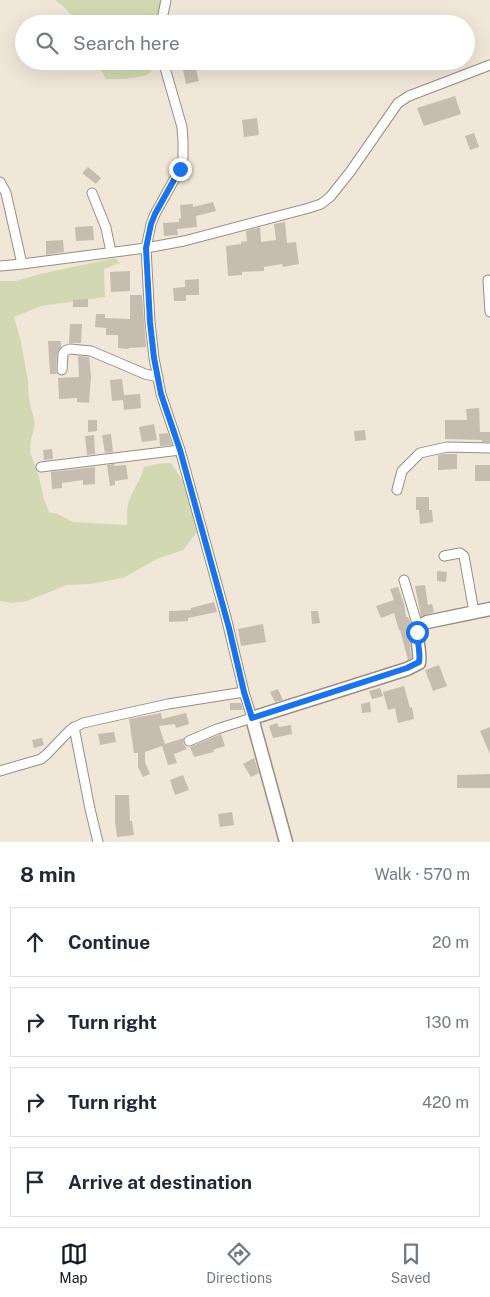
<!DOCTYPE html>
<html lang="en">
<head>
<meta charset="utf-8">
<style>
	body { margin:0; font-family:"Public Sans",sans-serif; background:#f2f2f3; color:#1f2937 }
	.stop { position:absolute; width:15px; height:15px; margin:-11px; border:4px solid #1a73e8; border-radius:50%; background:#fff }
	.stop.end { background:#1a73e8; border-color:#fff; box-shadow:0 1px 5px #0008 }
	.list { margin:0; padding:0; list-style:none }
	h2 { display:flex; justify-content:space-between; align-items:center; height:65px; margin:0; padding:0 20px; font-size:21px }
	h2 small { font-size:16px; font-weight:400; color:#747a83 }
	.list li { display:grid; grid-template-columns:32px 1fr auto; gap:15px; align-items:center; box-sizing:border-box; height:70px; margin:0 10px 10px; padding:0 10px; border:1px solid #e0e1e3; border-radius:0px }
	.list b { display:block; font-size:19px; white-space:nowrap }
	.list em { font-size:16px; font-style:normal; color:#747a83 }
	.icon { flex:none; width:28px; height:28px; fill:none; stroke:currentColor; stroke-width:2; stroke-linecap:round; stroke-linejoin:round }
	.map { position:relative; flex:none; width:490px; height:842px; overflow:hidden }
	.search { position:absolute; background:#fff; box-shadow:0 5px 20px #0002; left:15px; right:15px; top:15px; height:55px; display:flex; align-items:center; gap:12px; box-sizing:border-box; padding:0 18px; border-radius:28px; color:#747a83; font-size:19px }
	.sheet { height:385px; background:#fff }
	nav { display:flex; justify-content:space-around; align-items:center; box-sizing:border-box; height:70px; border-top:1px solid #e0e1e3; background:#fff; font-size:14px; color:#747a83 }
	nav a { display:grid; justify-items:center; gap:2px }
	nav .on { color:#111827 }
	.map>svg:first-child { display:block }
</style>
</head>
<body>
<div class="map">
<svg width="490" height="842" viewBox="0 0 490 842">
	<rect width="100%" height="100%" fill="#f1e7d9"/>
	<path fill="#d2d9b2" d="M 55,0 L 163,0 L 158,24 L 79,24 L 65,8 Z
		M 96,61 L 157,61 L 157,65 L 147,75 L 126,79 L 106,79 Z
		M 115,258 L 120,263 L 104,269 L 105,297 L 41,306 L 14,317 L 21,342 L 28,381 L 29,399 L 35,424 L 31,440 L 30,452 L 39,477 L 44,499 L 49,512 L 58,514 L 73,522 L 127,525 C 128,519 126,511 128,505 C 131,491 141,481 144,467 L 162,463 L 171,463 L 187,487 L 198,531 L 183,550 L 157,559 L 123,578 L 90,584 L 67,585 L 27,601 L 12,603 L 0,601 L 0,281 L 15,281 L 40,274 Z"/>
	<path fill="#c6bcaf" d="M 181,61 L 194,61 L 199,81 L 186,84 Z
		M 455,96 L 461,114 L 424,126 L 417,108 Z
		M 257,118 L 259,135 L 244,137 L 242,120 Z
		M 474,133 L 479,147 L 470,150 L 465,136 Z
		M 88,167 L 101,178 L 96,184 L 82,173 Z
		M 213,202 L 216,211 L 196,216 L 197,227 L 177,229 L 178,235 L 164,236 L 163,223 L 179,222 L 179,219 L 181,218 L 180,205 L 193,204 L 193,207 Z
		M 285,222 L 287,243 L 296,242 L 299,264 L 283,267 L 282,264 L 264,267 L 264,271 L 242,272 L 242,275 L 228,276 L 226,246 L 241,244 L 241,242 L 247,241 L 246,231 L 260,227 L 261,242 L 276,240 L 274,224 Z
		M 93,226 L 94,240 L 76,241 L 75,227 Z
		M 63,240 L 64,252 L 46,255 L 46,241 Z
		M 130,271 L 130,291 L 111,292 L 110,272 Z
		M 199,279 L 199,295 L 186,295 L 186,301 L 174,301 L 173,288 L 185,287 L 185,280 Z
		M 130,295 L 142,295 L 146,347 L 129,348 L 128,349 L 118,348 L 118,335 L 106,335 L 106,328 L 95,327 L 96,314 L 105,314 L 105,318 L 130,319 Z
		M 88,299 L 88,307 L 73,307 L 73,300 Z
		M 70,324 L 82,324 L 81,343 L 69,343 Z
		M 48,341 L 61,341 L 61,347 L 57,354 L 56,370 L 57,374 L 50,374 Z
		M 78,356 L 89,357 L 91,376 L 89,403 L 77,402 L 77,398 L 59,399 L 58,378 L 79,377 Z
		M 122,379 L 124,395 L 140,394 L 141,408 L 124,410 L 123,400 L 112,401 L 110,380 Z
		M 479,408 L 480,432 L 490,432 L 490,442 L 482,442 L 482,440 L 445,439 L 445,420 L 467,420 L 466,409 Z
		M 88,420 L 97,420 L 97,431 L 88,432 Z
		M 154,424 L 157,440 L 142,442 L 139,427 Z
		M 365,430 L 366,440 L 355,441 L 354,431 Z
		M 168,433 L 172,445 L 160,446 L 159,434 Z
		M 111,434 L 113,452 L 105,453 L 102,435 Z
		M 94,435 L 95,454 L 87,455 L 85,436 Z
		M 52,449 L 53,459 L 44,460 L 43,450 Z
		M 444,454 L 457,454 L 457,469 L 438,470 L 438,455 Z
		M 114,464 L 114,466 L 126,465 L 128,479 L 115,481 L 115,485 L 110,486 L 107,465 Z
		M 475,465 L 490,465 L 490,481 L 475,481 Z
		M 95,467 L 95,484 L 83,485 L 83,480 L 62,483 L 62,488 L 52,489 L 51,472 Z
		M 416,497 L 429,497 L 429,510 L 432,510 L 433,522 L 420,524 L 419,510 L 416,510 Z
		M 437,571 L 447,572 L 446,582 L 437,581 Z
		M 425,585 L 428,605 L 432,604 L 434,612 L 421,616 L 415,586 Z
		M 398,587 L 404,604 L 406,617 L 408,617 L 411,624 L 409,636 L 411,658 L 408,660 L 400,630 L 399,630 L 394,613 L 381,618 L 376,606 L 394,600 L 390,589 Z
		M 214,602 L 217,612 L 188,618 L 188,621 L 169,622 L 169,611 L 191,610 L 191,608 Z
		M 311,611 L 318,611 L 320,623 L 312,624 Z
		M 263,624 L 266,642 L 241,646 L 238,629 Z
		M 439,665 L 447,686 L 433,691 L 425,670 Z
		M 404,686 L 410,708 L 412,707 L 414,719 L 398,723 L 395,708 L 388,710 L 383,692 Z
		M 380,688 L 383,696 L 372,699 L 369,691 Z
		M 278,689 L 283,700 L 275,702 L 270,692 Z
		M 370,702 L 371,712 L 362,713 L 361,704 Z
		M 230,703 L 241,703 L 243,710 L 230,710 Z
		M 161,713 L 162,719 L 186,713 L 189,724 L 176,728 L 175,724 L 159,726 L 165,744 L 184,738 L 183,743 L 187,749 L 174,754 L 177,763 L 168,765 L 162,746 L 145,752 L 145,762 L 150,774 L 143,777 L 138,767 L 138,753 L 134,753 L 129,719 Z
		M 277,723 L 279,727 L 291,725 L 292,734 L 273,738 L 269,726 Z
		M 490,727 L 490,754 L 480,731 Z
		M 114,732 L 116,742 L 100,745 L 98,734 Z
		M 221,734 L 225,746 L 213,750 L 214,752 L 194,757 L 190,747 Z
		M 42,738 L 44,745 L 34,748 L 32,740 Z
		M 254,758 L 259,773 L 251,777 L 243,764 Z
		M 490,774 L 490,788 L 457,788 L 457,775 Z
		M 183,775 L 189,790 L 175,795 L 170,780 Z
		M 115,795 L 129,795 L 130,821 L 132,821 L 134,835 L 117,837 L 115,822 Z
		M 232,812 L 234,825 L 220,827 L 218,814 Z"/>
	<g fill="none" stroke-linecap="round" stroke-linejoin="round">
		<defs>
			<path id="street" d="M 161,24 L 166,0
				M 163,61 L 182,127 L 183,141 L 183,158 L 180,169 L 155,214 L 151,224 L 146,248 L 150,322 L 154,358 L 161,394 L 180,450 L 226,617 L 244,692 L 252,718 L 217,729 L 189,741
				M 0,182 L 6,193 L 22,264 L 146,248 L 184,241 L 309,208 L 321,204 L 330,197 L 350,172 L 398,103 L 409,96 L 490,65
				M 92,193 L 106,228 L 111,252
				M 0,266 L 22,264
				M 488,280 L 490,312
				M 62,370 L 63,354 L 65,351 L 70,349 L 91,351 L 145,374 L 158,377
				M 41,467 L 180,450
				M 397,490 L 402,471 L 420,453 L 447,447 L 490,448
				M 444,556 L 460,553 L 464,556 L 474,612
				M 404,580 L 418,627
				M 74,727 L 90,809 L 98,842
				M 0,771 L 41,759 L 47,754 L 70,730 L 83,723 L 168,704 L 244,692"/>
			<path id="secondary" d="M 286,842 L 252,718 L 407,669 L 419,663 C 421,651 415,639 418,627 L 427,622 L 490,609"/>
		</defs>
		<use href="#street" stroke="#988e82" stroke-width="11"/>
		<use href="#secondary" stroke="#988e82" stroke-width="15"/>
		<use href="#street" stroke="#fff" stroke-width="9"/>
		<use href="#secondary" stroke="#fff" stroke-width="12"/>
	</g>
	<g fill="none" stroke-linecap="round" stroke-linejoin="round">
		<path stroke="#1a73e8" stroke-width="6" d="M 180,169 L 155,214 L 151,224 L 146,248 L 150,322 L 154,358 L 161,394 L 180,450 L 229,628 L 244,692 L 252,718 L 407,668 L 419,662 C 421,653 417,642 417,632"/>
	</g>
</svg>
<div class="stop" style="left:417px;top:632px"></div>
<div class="stop end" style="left:180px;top:169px"></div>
<div class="search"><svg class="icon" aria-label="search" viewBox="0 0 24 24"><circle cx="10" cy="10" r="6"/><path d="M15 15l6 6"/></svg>Search here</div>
</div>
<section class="sheet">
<h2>8 min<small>Walk · 570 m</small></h2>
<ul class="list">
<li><svg class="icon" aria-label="ahead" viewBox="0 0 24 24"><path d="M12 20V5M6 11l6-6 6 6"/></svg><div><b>Continue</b></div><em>20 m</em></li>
<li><svg class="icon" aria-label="right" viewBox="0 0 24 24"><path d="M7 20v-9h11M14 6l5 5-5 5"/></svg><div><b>Turn right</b></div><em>130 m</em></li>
<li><svg class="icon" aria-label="right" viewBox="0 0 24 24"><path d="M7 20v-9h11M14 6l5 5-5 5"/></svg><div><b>Turn right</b></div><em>420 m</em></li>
<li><svg class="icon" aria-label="arrive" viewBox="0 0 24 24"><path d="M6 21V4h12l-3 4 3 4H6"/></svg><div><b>Arrive at destination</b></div></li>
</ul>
</section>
<nav>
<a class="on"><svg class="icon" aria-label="map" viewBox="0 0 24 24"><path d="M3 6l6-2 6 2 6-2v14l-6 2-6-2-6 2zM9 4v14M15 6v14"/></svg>Map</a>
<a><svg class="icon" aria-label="directions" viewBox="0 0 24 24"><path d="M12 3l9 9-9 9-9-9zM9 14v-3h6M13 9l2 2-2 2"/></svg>Directions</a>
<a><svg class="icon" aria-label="saved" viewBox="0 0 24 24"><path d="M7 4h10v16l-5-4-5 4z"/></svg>Saved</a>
</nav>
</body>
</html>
